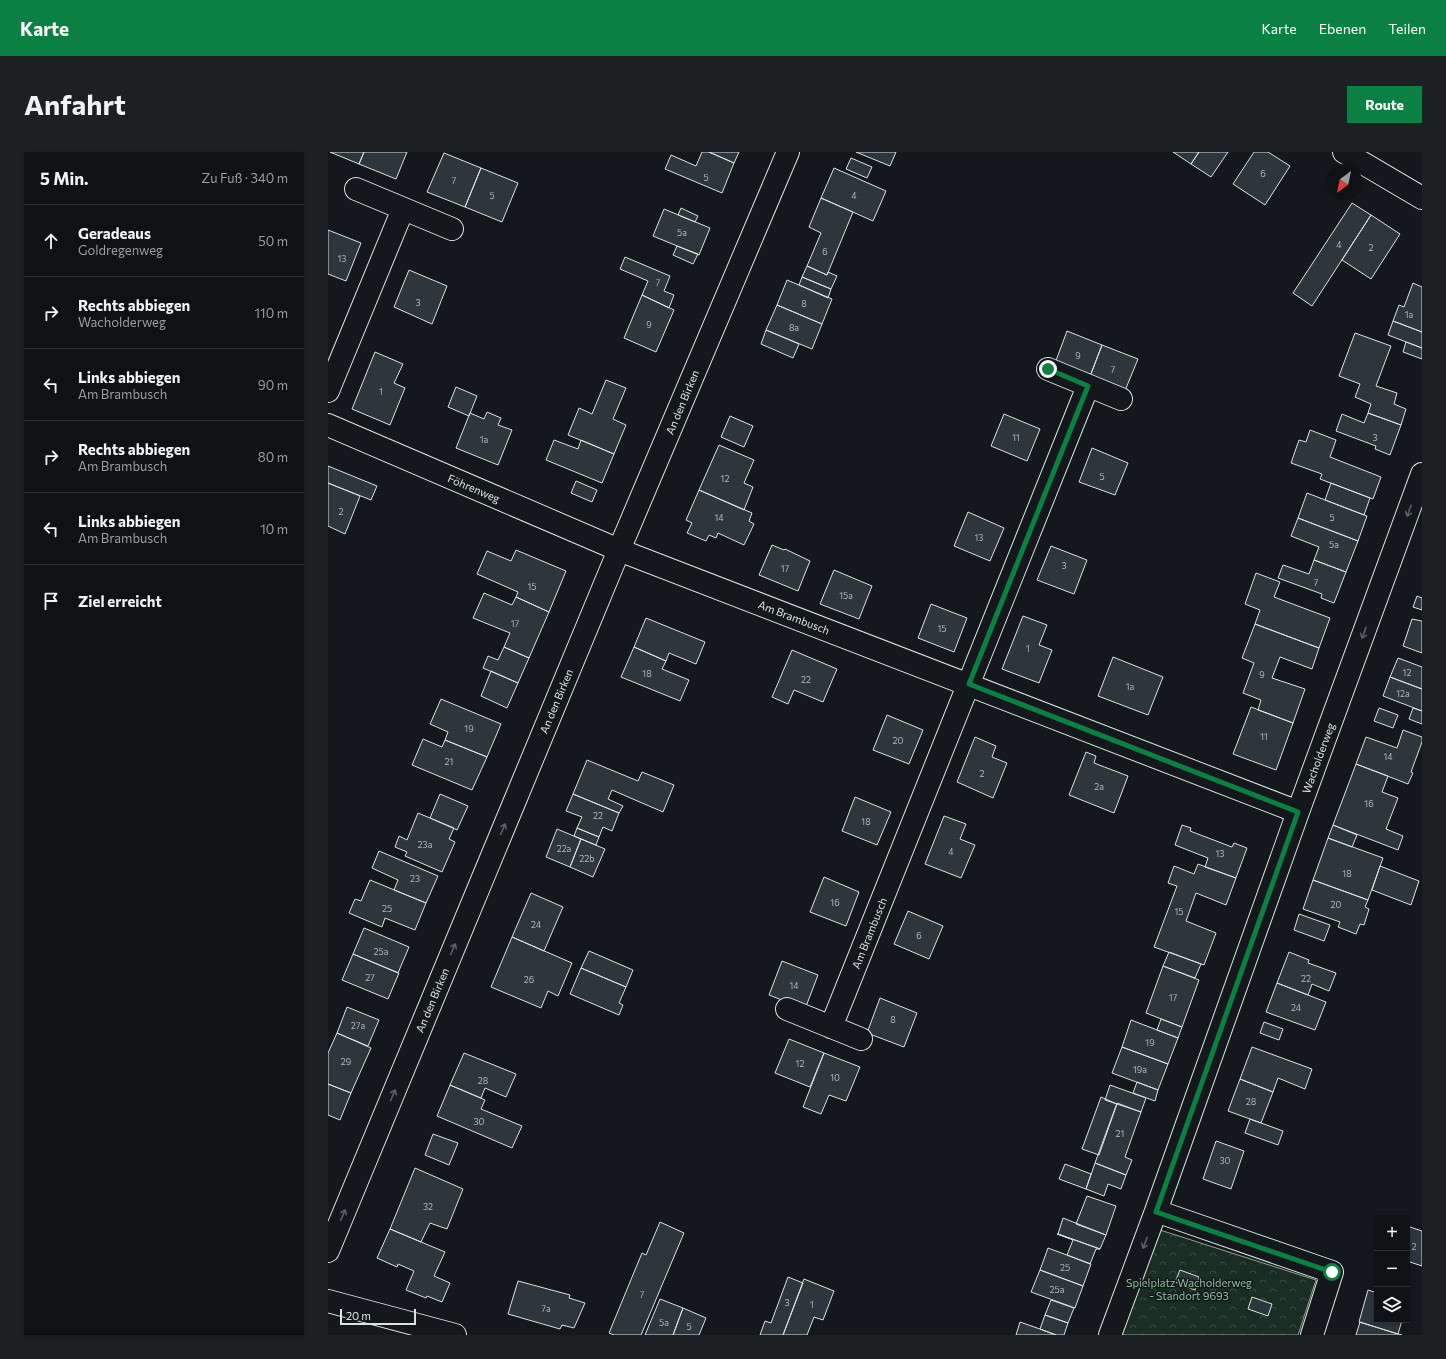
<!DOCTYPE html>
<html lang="de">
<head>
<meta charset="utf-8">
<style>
	body { margin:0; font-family:Commissioner,sans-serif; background:#1d2022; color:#f1f3f6 }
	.controls { position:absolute; right:12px; bottom:12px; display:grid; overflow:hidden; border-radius:0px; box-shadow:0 2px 6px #0003 }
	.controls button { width:36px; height:36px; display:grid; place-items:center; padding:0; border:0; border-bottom:1px solid #2f3234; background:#0f1215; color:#f1f3f6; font:20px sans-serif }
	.compass { position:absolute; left:998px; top:12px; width:36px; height:36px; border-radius:50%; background:#0f1215; box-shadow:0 2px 6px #0003; rotate:213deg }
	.scale { position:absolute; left:12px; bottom:10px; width:76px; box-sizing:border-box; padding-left:4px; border:2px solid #d8e6dc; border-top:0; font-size:11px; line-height:14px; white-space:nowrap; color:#d8e6dc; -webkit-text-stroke:3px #14181c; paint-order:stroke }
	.stop { position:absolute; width:12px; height:12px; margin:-9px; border:3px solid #0b8043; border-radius:50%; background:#fff }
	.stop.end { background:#0b8043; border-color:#fff; box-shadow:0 1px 4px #0008 }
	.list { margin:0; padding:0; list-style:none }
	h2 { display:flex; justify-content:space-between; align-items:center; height:52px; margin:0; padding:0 16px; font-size:17px }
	h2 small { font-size:13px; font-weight:400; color:#9b9ea0 }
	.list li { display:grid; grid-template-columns:26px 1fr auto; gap:12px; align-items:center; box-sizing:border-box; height:72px; padding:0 16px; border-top:1px solid #2f3234 }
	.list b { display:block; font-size:15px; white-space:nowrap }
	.list p { margin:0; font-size:13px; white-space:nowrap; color:#9b9ea0 }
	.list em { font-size:13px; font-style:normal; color:#9b9ea0 }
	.icon { flex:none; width:22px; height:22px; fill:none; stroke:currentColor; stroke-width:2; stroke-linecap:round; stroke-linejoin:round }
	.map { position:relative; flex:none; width:1094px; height:1183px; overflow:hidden; border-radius:0px }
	header { display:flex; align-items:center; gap:24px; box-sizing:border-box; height:56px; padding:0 20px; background:#0b8043; color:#fff }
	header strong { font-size:19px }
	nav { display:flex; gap:22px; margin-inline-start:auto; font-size:14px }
	.intro { display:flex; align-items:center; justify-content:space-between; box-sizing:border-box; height:96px; padding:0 24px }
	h1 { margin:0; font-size:28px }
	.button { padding:10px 18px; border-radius:0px; background:#0b8043; color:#fff; font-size:14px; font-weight:700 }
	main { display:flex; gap:24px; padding:0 24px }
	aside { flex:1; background:#0f1215; border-radius:0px; box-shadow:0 2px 6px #0003 }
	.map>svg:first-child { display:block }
</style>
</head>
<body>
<header>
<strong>Karte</strong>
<nav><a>Karte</a><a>Ebenen</a><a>Teilen</a></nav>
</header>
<div class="intro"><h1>Anfahrt</h1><a class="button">Route</a></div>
<main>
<aside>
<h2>5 Min.<small>Zu Fuß · 340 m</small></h2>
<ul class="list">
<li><svg class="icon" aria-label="ahead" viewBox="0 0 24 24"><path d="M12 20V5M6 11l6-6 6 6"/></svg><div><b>Geradeaus</b><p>Goldregenweg</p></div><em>50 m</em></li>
<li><svg class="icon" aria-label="right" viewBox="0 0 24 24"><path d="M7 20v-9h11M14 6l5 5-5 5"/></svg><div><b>Rechts abbiegen</b><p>Wacholderweg</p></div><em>110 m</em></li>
<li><svg class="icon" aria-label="left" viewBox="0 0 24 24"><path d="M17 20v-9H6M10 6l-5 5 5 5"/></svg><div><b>Links abbiegen</b><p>Am Brambusch</p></div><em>90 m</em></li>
<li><svg class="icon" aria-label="right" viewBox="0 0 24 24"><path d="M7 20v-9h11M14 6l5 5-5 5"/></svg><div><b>Rechts abbiegen</b><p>Am Brambusch</p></div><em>80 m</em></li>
<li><svg class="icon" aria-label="left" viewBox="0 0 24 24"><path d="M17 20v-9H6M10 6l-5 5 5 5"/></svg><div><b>Links abbiegen</b><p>Am Brambusch</p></div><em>10 m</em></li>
<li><svg class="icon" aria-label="arrive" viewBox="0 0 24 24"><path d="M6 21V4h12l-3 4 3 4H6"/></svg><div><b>Ziel erreicht</b></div></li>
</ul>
</aside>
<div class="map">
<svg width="1094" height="1183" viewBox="0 0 1094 1183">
	<defs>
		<pattern id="park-crowns" width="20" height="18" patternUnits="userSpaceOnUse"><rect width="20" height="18" fill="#1a2d24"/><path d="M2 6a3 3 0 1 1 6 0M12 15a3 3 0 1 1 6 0" fill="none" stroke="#3b4b43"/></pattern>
	</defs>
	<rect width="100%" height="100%" fill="#14181c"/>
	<path fill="url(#park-crowns)" stroke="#939e99" d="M 832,1078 L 988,1128 L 970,1183 L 794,1183 Z"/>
	<path fill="#2c363c" stroke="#d8e6dc" d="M 2,0 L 36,0 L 31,12 Z
		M 36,0 L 79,0 L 68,27 L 31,12 Z
		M 374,0 L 381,0 L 406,11 L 394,41 L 337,17 L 343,3 L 368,14 Z
		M 381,0 L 411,0 L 406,11 Z
		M 528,0 L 568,0 L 562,14 Z
		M 845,0 L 871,0 L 863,12 Z
		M 871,0 L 900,0 L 883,25 L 863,12 Z
		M 926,0 L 940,0 L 962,14 L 937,53 L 905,32 Z
		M 116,1 L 153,16 L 137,55 L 99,40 Z
		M 523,6 L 544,15 L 539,26 L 518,17 Z
		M 153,16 L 190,31 L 174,70 L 137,55 Z
		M 506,16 L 558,39 L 545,69 L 493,46 Z
		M 493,46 L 525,60 L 499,123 L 479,114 L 493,81 L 481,75 Z
		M 1024,51 L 1043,63 L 984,154 L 965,141 Z
		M 353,56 L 370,64 L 367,70 L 350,63 Z
		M 336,57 L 382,76 L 371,103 L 325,84 Z
		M 1043,63 L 1072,82 L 1043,127 L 1014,108 Z
		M 0,78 L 33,91 L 18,129 L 0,122 Z
		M 349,94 L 370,102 L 365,112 L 345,103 Z
		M 297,105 L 342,124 L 336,139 L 346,143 L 341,156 L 314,143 L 320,129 L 292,117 Z
		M 479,114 L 499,123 L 500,120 L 509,124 L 503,137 L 474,125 Z
		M 81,118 L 119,134 L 104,172 L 66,155 Z
		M 474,125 L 503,137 L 500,146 L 471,133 Z
		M 459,128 L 504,147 L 494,172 L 449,153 Z
		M 1085,131 L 1094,135 L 1094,180 L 1065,169 L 1071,153 L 1076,155 Z
		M 314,143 L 346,158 L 328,200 L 296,186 Z
		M 449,153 L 494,172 L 484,197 L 438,178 Z
		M 1065,169 L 1094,180 L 1094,196 L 1060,183 Z
		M 438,178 L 471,192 L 465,206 L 433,192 Z
		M 739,179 L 774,193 L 761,227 L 726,214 Z
		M 1027,181 L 1063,194 L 1048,234 L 1069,241 L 1066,252 L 1078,257 L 1073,273 L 1040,261 L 1043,252 L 1027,245 L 1032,232 L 1011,224 Z
		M 1078,190 L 1094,196 L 1094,207 L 1075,200 Z
		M 774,193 L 810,207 L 796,241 L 761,227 Z
		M 47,200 L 75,212 L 66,231 L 77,236 L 62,273 L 24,257 Z
		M 278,228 L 298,236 L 285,267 L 298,273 L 286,302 L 240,283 L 251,256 L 264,262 Z
		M 128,235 L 149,244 L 141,264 L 120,255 Z
		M 159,260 L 173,266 L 170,273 L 184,278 L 170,313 L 128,296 L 142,261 L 156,267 Z
		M 1040,261 L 1073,273 L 1062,303 L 1047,297 L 1048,294 L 1008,279 L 1014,262 L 1036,271 Z
		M 676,262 L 712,277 L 699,309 L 663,294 Z
		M 402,264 L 425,274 L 416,295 L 393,285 Z
		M 982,278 L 1008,288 L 1002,305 L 1053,325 L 1045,347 L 992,327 L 994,322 L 963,311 L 971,288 L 978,290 Z
		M 226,288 L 250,297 L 253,288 L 286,302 L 274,331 L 218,308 Z
		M 391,293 L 426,308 L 416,331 L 425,335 L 416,358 L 371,338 Z
		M 764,296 L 800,311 L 787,343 L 751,330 Z
		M 0,314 L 49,334 L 43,348 L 0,331 Z
		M 248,329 L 269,338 L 264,350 L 243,341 Z
		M 0,331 L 32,344 L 17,382 L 0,374 Z
		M 1003,331 L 1042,346 L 1036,363 L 997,348 Z
		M 371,338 L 424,361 L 421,369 L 426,372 L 416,393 L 390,381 L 388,386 L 381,383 L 378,389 L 359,381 L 364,371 L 358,368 Z
		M 979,341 L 1039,364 L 1030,389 L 970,366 Z
		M 640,360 L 676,376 L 662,409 L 626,394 Z
		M 970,366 L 1030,389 L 1018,420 L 986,408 L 991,395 L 963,384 Z
		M 444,393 L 456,398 L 457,397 L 482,409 L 470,439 L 431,423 Z
		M 723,394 L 759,408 L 746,442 L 709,428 Z
		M 188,398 L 238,419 L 221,460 L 188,445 L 190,440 L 149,422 L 159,399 L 183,409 Z
		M 986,408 L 1018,420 L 1006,451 L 993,446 L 994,442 L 950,426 L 955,413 L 981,422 Z
		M 506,418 L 544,434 L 531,467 L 492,452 Z
		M 928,421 L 952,430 L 946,445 L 1002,466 L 991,496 L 927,472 L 932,458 L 917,452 Z
		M 156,441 L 184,453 L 188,445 L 221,460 L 201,506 L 176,495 L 182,481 L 145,466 Z
		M 1089,444 L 1094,446 L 1094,458 L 1085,455 Z
		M 603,452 L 639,466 L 626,500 L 590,486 Z
		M 695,464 L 719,473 L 711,493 L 724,498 L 711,531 L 674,517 Z
		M 318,466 L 377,490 L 368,512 L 341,501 L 338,509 L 306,495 Z
		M 1084,467 L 1094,469 L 1094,501 L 1075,494 Z
		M 927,472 L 991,496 L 984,517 L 952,505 L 944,526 L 977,537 L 965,571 L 930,558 L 933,548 L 915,541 L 926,511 L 914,506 Z
		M 176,495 L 201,506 L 190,531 L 155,516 L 160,504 L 170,508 Z
		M 306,495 L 338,509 L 334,517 L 361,528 L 352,549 L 293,525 Z
		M 464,498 L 509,517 L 495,550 L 466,538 L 460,552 L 444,545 Z
		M 785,505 L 835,525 L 820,563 L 770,544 Z
		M 1070,506 L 1094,515 L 1094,537 L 1062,525 Z
		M 163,519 L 190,531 L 179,556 L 153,544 Z
		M 1062,525 L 1094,537 L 1094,559 L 1055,544 Z
		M 113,547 L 173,572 L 159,605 L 117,588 L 120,580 L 102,572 Z
		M 923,555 L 965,571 L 948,618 L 905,602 Z
		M 1051,556 L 1070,563 L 1065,576 L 1046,569 Z
		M 1085,556 L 1094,559 L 1094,572 L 1081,567 Z
		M 559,563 L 595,578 L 581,612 L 545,598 Z
		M 1075,578 L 1094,585 L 1094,590 L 1083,620 L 1085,621 L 1080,632 L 1028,612 L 1038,585 L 1069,596 Z
		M 647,585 L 668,594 L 664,605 L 679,611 L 665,646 L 629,630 Z
		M 95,587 L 114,595 L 117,588 L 159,605 L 144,638 L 84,613 Z
		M 758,600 L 768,604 L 766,611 L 800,624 L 786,661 L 741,643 Z
		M 259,608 L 310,629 L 314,620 L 346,633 L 335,660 L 284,638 L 280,647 L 295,654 L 291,661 L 245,642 Z
		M 1028,612 L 1060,624 L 1054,640 L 1070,646 L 1058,677 L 1075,684 L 1070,698 L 1005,673 Z
		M 112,642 L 140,654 L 129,678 L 102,666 Z
		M 245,642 L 291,661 L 284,679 L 275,675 L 271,685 L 249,676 L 254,665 L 238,659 Z
		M 527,645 L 563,660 L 549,693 L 514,679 Z
		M 90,661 L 126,676 L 121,687 L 127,690 L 114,720 L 77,704 L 79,700 L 67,695 L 71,684 L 79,688 Z
		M 616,664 L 638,672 L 632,687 L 647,693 L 633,726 L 597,712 Z
		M 854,673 L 863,676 L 862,679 L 904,695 L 906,691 L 919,696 L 908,726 L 877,715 L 880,706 L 847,693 Z
		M 1005,673 L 1029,683 L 1024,695 L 1000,686 Z
		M 249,676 L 271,685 L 268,693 L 246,684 Z
		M 229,677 L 253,687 L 242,715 L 218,705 Z
		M 1000,686 L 1055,706 L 1040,748 L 985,728 Z
		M 253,687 L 277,697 L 265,725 L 242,715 Z
		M 51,699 L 110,724 L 98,751 L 66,738 L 70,728 L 44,716 Z
		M 870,712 L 908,726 L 898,753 L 868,741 L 858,769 L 888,781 L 876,813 L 826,795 L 849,734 L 840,731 L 846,714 L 866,722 Z
		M 1052,714 L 1091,729 L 1083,753 L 1044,738 Z
		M 496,725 L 531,740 L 518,774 L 482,760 Z
		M 42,728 L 98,751 L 87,778 L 57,766 L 54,775 L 21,761 L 27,747 L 33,749 Z
		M 985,728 L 1040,748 L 1037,755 L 1041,757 L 1036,773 L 1032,772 L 1028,782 L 1010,775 L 1012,770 L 975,757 Z
		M 203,741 L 235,755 L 216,799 L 184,785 Z
		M 580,759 L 615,774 L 601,807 L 566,792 Z
		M 971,762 L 1002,773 L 996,789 L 966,778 Z
		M 36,776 L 81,795 L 70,821 L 25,802 Z
		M 184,785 L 244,811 L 230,844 L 220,839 L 213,856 L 163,835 Z
		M 261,799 L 305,818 L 298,835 L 253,816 Z
		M 841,800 L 873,812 L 867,826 L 835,814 Z
		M 961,800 L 981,808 L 980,811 L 1008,821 L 1001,839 L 984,832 L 980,843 L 949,831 Z
		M 25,802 L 71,821 L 60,847 L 14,828 Z
		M 454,809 L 490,823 L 477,857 L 441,843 Z
		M 835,814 L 871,828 L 854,875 L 818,861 Z
		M 253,816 L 298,835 L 291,851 L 295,853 L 291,863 L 242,842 Z
		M 949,831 L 998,850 L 987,878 L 938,860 Z
		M 552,846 L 589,861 L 576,895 L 539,881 Z
		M 19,855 L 51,868 L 40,894 L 9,881 Z
		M 833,867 L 854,875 L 850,886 L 829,878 Z
		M 803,868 L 850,886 L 840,912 L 794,895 Z
		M 936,870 L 955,877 L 951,888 L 932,881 Z
		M 9,881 L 43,896 L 23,941 L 0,932 L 0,901 Z
		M 461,887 L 496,901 L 482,935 L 447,921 Z
		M 794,895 L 840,912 L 830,938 L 784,921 Z
		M 924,895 L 984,917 L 977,937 L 950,926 L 945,940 L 912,927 Z
		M 136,901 L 188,922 L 178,945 L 157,936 L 153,946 L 122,933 Z
		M 496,901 L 532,915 L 518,949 L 501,943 L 493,962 L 475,955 Z
		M 912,927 L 945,940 L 933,971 L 900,959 Z
		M 809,930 L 830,938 L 827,949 L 805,941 Z
		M 0,932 L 23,941 L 12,968 L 0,963 Z
		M 122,933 L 157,948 L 153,957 L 194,974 L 184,996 L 109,964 Z
		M 782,933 L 818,946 L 813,960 L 777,948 Z
		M 773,945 L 789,952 L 771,1003 L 754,997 Z
		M 789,951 L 813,960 L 797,1005 L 804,1008 L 798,1023 L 767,1011 Z
		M 922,967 L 955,979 L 950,993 L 917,981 Z
		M 105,982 L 130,991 L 121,1013 L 97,1003 Z
		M 888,989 L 916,999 L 903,1037 L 875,1027 Z
		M 767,1011 L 798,1023 L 793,1037 L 780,1032 L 776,1044 L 758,1037 Z
		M 737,1012 L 763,1022 L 758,1037 L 731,1027 Z
		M 87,1016 L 135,1037 L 119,1077 L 102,1071 L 93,1090 L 62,1077 Z
		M 759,1044 L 788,1054 L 778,1083 L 748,1072 Z
		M 735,1066 L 778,1083 L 772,1097 L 730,1082 Z
		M 332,1070 L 356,1081 L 313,1183 L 286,1183 L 281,1181 L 314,1101 L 318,1103 Z
		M 1079,1074 L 1094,1079 L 1094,1114 L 1079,1109 Z
		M 62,1077 L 117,1100 L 106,1124 L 122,1131 L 114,1150 L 99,1144 L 98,1146 L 78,1138 L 86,1119 L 70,1112 L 69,1115 L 49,1106 Z
		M 729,1082 L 730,1082 L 772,1097 L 768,1097 L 762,1112 L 739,1103 L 745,1088 Z
		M 720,1096 L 763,1112 L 755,1134 L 712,1118 Z
		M 712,1118 L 755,1134 L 747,1156 L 703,1140 Z
		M 852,1118 L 871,1125 L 867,1138 L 847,1130 Z
		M 460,1125 L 475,1131 L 455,1183 L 432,1183 L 437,1169 L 443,1171 Z
		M 476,1127 L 506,1139 L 495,1168 L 486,1165 L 479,1183 L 455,1183 Z
		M 190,1129 L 242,1143 L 241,1146 L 257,1151 L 246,1176 L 234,1173 L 232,1177 L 180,1162 Z
		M 1040,1138 L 1049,1141 L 1049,1168 L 1074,1168 L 1070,1182 L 1031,1170 Z
		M 924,1145 L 944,1152 L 940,1164 L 920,1157 Z
		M 332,1147 L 355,1156 L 345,1183 L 317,1183 Z
		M 723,1148 L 746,1156 L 740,1171 L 717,1163 Z
		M 355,1156 L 378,1166 L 371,1183 L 345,1183 Z
		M 717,1163 L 740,1171 L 736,1183 L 728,1183 L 712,1177 Z
		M 692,1170 L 712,1177 L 728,1183 L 688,1183 Z
		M 1032,1170 L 1070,1182 L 1074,1183 L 1028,1183 Z"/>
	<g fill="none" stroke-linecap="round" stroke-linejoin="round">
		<defs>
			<path id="minor" d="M 1016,0 L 1094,46
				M 28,37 L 124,77
				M 720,217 L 793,247
				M 0,239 L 75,57
				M 0,273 L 291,398 L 970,660
				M 459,857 L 533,887
				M 503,875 L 760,234
				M 828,1059 L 1004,1120 L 984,1183
				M 0,1099 L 291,398 L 460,0
				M 0,1149 L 127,1183
				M 782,1183 L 828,1059 L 970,660 L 1094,322"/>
		</defs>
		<use href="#minor" stroke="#d8e6dc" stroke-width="24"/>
		<use href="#minor" stroke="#14181c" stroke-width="22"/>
	</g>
	<defs><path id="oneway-shaft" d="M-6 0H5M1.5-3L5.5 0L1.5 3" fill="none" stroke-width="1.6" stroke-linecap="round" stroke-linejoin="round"/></defs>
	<g stroke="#59605f">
		<use href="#oneway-shaft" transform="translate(1081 359) rotate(110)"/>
		<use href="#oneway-shaft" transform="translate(1036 481) rotate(110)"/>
		<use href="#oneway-shaft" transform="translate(175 677) rotate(-67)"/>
		<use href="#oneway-shaft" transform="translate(125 797) rotate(-67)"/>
		<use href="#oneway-shaft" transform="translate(65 943) rotate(-67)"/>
		<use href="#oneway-shaft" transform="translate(15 1063) rotate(-67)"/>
		<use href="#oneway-shaft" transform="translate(817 1091) rotate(111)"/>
	</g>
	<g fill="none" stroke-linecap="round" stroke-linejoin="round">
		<path stroke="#0b8043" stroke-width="5" d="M 720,217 L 760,234 L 641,532 L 970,660 L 828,1060 L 1004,1120"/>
	</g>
	<g text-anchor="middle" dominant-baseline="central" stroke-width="3" stroke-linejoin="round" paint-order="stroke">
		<g font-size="9" fill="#adbab4">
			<text x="935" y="21">6</text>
			<text x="378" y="25">5</text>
			<text x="126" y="28">7</text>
			<text x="164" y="43">5</text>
			<text x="526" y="43">4</text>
			<text x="354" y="80">5a</text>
			<text x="1011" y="92">4</text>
			<text x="1043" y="95">2</text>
			<text x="497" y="99">6</text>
			<text x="14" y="106">13</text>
			<text x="330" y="130">7</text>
			<text x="90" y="150">3</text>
			<text x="476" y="151">8</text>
			<text x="1081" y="162">1a</text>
			<text x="321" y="172">9</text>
			<text x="466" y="175">8a</text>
			<text x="750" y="203">9</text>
			<text x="785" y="217">7</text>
			<text x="53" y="239">1</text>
			<text x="688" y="285">11</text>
			<text x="1047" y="285">3</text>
			<text x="156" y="287">1a</text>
			<text x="774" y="324">5</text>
			<text x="397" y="326">12</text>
			<text x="13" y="359">2</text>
			<text x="391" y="365">14</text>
			<text x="1004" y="365">5</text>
			<text x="651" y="385">13</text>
			<text x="1006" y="392">5a</text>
			<text x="736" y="413">3</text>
			<text x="457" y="416">17</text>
			<text x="988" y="430">7</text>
			<text x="204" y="434">15</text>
			<text x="518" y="443">15a</text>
			<text x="187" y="471">17</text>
			<text x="614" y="476">15</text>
			<text x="700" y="496">1</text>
			<text x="1079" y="520">12</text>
			<text x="319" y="521">18</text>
			<text x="934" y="522">9</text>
			<text x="478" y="527">22</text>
			<text x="802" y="534">1a</text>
			<text x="1075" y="541">12a</text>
			<text x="141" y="576">19</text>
			<text x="936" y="584">11</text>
			<text x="570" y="588">20</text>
			<text x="1060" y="604">14</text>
			<text x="121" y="609">21</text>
			<text x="654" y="621">2</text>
			<text x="771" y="634">2a</text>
			<text x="1041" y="651">16</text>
			<text x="270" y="663">22</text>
			<text x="538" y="669">18</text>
			<text x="97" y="692">23a</text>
			<text x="236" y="696">22a</text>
			<text x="623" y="699">4</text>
			<text x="892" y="701">13</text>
			<text x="259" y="706">22b</text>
			<text x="1019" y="721">18</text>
			<text x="87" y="726">23</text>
			<text x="507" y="750">16</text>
			<text x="1008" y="752">20</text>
			<text x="59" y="756">25</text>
			<text x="851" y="759">15</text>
			<text x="208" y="772">24</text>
			<text x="591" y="783">6</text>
			<text x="53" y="799">25a</text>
			<text x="42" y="825">27</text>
			<text x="978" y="826">22</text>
			<text x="201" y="827">26</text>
			<text x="466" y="833">14</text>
			<text x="845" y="845">17</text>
			<text x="968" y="855">24</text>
			<text x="565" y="867">8</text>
			<text x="30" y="873">27a</text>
			<text x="822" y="890">19</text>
			<text x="18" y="909">29</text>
			<text x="472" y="911">12</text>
			<text x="812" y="917">19a</text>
			<text x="507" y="925">10</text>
			<text x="155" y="928">28</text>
			<text x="923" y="949">28</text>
			<text x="151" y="969">30</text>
			<text x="792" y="981">21</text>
			<text x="897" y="1008">30</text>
			<text x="100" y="1054">32</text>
			<text x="1086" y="1094">2</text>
			<text x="737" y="1115">25</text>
			<text x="729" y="1137">25a</text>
			<text x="314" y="1142">7</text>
			<text x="459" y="1150">3</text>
			<text x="484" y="1152">1</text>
			<text x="218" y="1156">7a</text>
			<text x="336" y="1170">5a</text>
			<text x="361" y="1174">5</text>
		</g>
		<g font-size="11" fill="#d8e6dc" stroke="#14181c">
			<text transform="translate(354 250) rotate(-67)">An den Birken</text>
			<text transform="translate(146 336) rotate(23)">Föhrenweg</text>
			<text transform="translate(466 465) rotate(21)">Am Brambusch</text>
			<text transform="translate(228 549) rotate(-67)">An den Birken</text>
			<text transform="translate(990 606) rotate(-70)">Wacholderweg</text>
			<text transform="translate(541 781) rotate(-68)">Am Brambusch</text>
			<text transform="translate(104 848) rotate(-67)">An den Birken</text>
		</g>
		<g font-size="11" fill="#8ac095" stroke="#14181c">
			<text x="861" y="1130">Spielplatz Wacholderweg<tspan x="861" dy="13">- Standort 9693</tspan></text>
		</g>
	</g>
</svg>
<div class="controls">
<button>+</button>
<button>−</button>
<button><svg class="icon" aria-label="layers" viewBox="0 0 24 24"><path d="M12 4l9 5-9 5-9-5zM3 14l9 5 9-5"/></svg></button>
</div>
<svg class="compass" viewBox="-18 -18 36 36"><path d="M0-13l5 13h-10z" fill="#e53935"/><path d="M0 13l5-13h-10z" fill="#9b9ea0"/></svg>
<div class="scale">20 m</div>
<div class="stop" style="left:1004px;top:1120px"></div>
<div class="stop end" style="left:720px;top:217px"></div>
</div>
</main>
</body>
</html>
